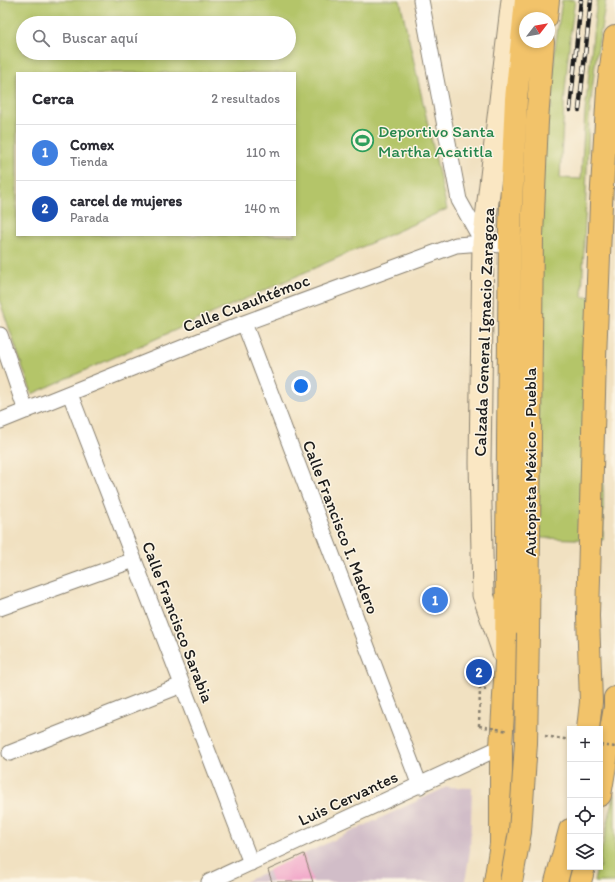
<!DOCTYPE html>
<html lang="es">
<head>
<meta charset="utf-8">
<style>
	body { margin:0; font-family:Itim,sans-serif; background:#f2f2f3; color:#2b2b33 }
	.controls { position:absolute; right:12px; bottom:12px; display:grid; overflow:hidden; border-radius:0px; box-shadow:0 2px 6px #0003 }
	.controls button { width:36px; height:36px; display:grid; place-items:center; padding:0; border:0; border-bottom:1px solid #e1e1e2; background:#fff; color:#2b2b33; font:20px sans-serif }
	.compass { position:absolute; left:519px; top:12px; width:36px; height:36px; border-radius:50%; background:#fff; box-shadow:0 2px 6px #0003; rotate:59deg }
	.you { position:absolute; left:301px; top:386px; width:14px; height:14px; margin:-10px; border:3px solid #fff; border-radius:50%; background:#1a73e8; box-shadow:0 0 0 6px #1a73e833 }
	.badge { display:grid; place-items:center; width:26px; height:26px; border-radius:50%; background:#1f6fb2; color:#fff; font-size:13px; font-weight:700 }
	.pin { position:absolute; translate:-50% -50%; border:2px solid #fff; box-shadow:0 1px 4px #0006 }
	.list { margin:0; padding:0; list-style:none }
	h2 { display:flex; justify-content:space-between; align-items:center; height:52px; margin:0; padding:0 16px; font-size:17px }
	h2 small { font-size:13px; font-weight:400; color:#7c7c81 }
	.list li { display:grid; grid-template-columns:26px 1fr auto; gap:12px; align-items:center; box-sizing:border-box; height:56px; padding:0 16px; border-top:1px solid #e1e1e2 }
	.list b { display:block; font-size:15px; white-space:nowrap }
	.list p { margin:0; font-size:13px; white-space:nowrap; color:#7c7c81 }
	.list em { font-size:13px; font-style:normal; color:#7c7c81 }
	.icon { flex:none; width:22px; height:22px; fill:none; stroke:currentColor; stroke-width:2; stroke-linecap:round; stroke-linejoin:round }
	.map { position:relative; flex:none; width:615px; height:882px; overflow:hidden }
	.search { position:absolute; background:#fff; box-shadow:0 2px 6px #0003; left:16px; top:16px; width:280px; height:44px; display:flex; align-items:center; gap:10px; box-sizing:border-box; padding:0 14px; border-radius:22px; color:#7c7c81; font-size:15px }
	.panel { position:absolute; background:#fff; box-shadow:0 2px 6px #0003; left:16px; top:72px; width:280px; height:164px; border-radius:0px }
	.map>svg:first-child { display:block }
</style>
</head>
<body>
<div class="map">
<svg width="615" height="882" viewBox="0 0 615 882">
	<rect width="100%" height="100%" fill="#fcf5e5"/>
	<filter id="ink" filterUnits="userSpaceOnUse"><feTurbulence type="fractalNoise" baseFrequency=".025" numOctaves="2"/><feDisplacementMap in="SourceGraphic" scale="8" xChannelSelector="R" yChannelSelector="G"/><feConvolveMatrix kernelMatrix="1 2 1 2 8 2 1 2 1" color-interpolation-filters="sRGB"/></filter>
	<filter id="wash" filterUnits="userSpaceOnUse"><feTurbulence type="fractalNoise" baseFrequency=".012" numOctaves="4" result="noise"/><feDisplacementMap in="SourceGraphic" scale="16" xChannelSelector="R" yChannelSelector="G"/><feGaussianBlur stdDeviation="0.9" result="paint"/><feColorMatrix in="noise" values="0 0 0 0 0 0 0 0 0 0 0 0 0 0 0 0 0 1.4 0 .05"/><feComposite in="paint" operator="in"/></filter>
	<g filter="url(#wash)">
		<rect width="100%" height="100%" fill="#f1e1c1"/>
		<path fill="#d1bdc8" d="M 447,787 L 472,788 L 470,850 L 465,882 L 244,882 Z"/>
		<path fill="#b4c569" stroke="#687042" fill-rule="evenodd" d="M 0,0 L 400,0 L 447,209 L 32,394 L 0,302 ZM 23,23 L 289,23 L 289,53 L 23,53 ZM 17,73 L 295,73 L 295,235 L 17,235 Z
			M 562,0 L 575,0 C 566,59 563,119 560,178 L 581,179 L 585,112 L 595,15 L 597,0 L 606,0 L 595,65 L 589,117 L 582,297 L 605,297 L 603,540 L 515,537 L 521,175 L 524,106 L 551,109 L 555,48 Z
			M 615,792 L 615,882 L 594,882 L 597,867 L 600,867 L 600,856 Z"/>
		<g id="blocks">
			<path fill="#f1a3c8" d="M 304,854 L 313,882 L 272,882 L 268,870 Z"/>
		</g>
	</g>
	<g filter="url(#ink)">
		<use href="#blocks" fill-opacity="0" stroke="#867e6e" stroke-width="1"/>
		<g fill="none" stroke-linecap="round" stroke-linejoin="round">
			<defs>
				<path id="street" d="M 421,0 L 459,200 L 483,243
					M 244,323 L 420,786
					M 0,335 L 26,411
					M 70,394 L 251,863
					M 0,421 L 244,323 L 456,245 L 483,243 L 510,246
					M 0,608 L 134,560
					M 10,753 L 182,685
					M 209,882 L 501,747"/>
				<path id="secondary" d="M 505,658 L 483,595 L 480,463 L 483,243 L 512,0"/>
				<path id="highway" d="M 546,18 L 548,0
					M 528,634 L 532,236 L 537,121 L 543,42
					M 588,729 L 591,702 L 588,616 L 595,358 L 601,204 L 608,90 L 615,37
					M 600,795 L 615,707 L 615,698
					M 495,882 L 501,844 L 501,747 L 506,662 L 510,227 L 516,99 L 526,0
					M 556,882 L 570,830
					M 580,882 L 584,867"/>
			</defs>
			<use href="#street" stroke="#867e6e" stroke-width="17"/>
			<use href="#secondary" stroke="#867e6e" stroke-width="23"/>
			<use href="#highway" stroke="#867e6e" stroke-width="24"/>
			<path stroke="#867e6e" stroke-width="2.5" stroke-dasharray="3 3" stroke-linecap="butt" d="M 479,726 L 480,688 L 486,689"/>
			<use href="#street" stroke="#fff" stroke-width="15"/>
			<use href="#secondary" stroke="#fae7c3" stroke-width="21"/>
			<use href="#highway" stroke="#f2c36a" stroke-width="22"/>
			<defs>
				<path id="rail" d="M 570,110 L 581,0
					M 579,110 L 591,0"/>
			</defs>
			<use href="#rail" stroke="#1c1c1c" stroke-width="4.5"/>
			<use href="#rail" stroke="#fcf5e5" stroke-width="3" stroke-dasharray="9" stroke-linecap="butt"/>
			<defs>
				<path id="highway-bridge" d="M 511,882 L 520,832 L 526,743 L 528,634"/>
			</defs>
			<use href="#highway-bridge" stroke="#867e6e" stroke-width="24" stroke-linecap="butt"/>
			<path stroke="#867e6e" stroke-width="2.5" stroke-dasharray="3 3" stroke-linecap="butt" d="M 479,726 L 508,731
				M 545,736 L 570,740
				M 600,745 L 615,747"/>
			<use href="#highway-bridge" stroke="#f2c36a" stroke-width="22"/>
		</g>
	</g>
	<defs>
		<symbol id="stadium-ring" viewBox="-11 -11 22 22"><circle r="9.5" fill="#fcf5e5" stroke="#2e9e5b" stroke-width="1.5"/><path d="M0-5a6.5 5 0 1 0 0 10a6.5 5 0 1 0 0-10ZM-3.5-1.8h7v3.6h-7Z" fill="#2e9e5b"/></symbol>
	</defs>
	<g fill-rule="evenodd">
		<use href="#stadium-ring" x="350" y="128" width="25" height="25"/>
	</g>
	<g text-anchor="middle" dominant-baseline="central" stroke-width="3" stroke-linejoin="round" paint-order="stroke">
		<g font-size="17" fill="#27864d" stroke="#fcf5e5" text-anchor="start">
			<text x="378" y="131">Deportivo Santa<tspan x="378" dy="20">Martha Acatitla</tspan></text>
		</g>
		<g font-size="17" fill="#1c1c1c" stroke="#fcf5e5">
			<text transform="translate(246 303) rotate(-21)">Calle Cuauhtémoc</text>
			<text transform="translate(484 332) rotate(-88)">Calzada General Ignacio Zaragoza</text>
			<text transform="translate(530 462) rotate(-90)">Autopista México - Puebla</text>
			<text transform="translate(341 527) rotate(69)">Calle Francisco I. Madero</text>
			<text transform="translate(178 622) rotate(69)">Calle Francisco Sarabia</text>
			<text transform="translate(348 798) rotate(-25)">Luis Cervantes</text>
		</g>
	</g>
</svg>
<div class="controls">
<button>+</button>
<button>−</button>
<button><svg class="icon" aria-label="locate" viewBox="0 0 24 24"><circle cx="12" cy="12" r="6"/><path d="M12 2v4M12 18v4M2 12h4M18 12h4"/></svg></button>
<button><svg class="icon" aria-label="layers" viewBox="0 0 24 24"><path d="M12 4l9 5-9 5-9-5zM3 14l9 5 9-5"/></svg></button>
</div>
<svg class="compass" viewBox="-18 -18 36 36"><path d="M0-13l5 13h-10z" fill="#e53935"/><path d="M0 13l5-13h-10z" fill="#7c7c81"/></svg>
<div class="you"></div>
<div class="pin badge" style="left:435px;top:600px;background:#3f7fe0">1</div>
<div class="pin badge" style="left:479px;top:672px;background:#1a4fb4">2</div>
<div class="search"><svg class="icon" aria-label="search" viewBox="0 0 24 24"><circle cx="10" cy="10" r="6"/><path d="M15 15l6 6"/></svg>Buscar aquí</div>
<section class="panel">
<h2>Cerca<small>2 resultados</small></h2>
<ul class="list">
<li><span class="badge" style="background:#3f7fe0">1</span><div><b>Comex</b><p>Tienda</p></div><em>110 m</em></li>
<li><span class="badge" style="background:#1a4fb4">2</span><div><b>carcel de mujeres</b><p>Parada</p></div><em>140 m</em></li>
</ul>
</section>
</div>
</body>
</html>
